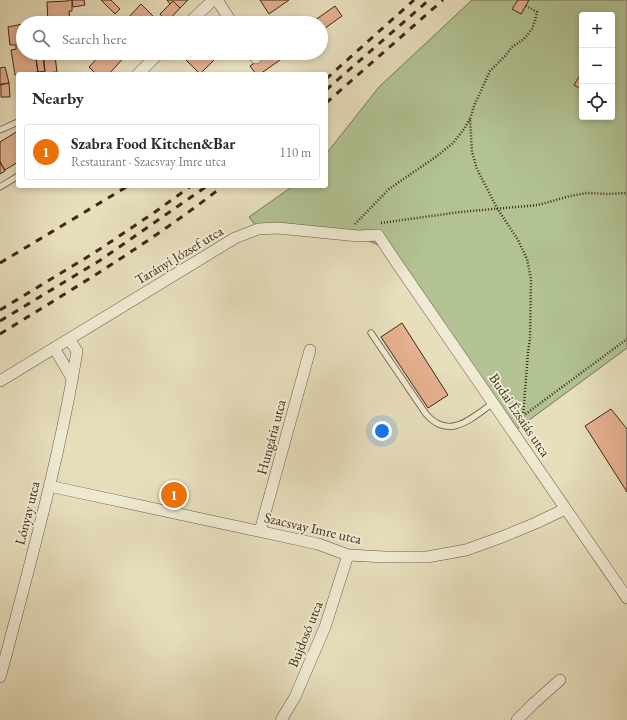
<!DOCTYPE html>
<html lang="en">
<head>
<meta charset="utf-8">
<style>
	body { margin:0; font-family:"EB Garamond",serif; background:#f7f7f7; color:#2b2b33 }
	.controls { position:absolute; right:12px; top:12px; display:grid; overflow:hidden; border-radius:4px; box-shadow:0 2px 6px #0003 }
	.controls button { width:36px; height:36px; display:grid; place-items:center; padding:0; border:0; border-bottom:1px solid #e1e1e2; background:#fff; color:#2b2b33; font:20px sans-serif }
	.you { position:absolute; left:382px; top:431px; width:14px; height:14px; margin:-10px; border:3px solid #fff; border-radius:50%; background:#1a73e8; box-shadow:0 0 0 6px #1a73e833 }
	.badge { display:grid; place-items:center; width:26px; height:26px; border-radius:50%; background:#8f2418; color:#fff; font-size:13px; font-weight:700 }
	.pin { position:absolute; translate:-50% -50%; border:2px solid #fff; box-shadow:0 1px 4px #0006 }
	.list { margin:0; padding:0; list-style:none }
	h2 { display:flex; justify-content:space-between; align-items:center; height:52px; margin:0; padding:0 16px; font-size:17px }
	h2 small { font-size:13px; font-weight:400; color:#7c7c81 }
	.list li { display:grid; grid-template-columns:26px 1fr auto; gap:12px; align-items:center; box-sizing:border-box; height:56px; margin:0 8px 8px; padding:0 8px; border:1px solid #e1e1e2; border-radius:4px }
	.list b { display:block; font-size:15px; white-space:nowrap }
	.list p { margin:0; font-size:13px; white-space:nowrap; color:#7c7c81 }
	.list em { font-size:13px; font-style:normal; color:#7c7c81 }
	.icon { flex:none; width:22px; height:22px; fill:none; stroke:currentColor; stroke-width:2; stroke-linecap:round; stroke-linejoin:round }
	.map { position:relative; flex:none; width:627px; height:720px; overflow:hidden }
	.search { position:absolute; background:#fff; box-shadow:0 2px 6px #0003; left:16px; top:16px; width:312px; height:44px; display:flex; align-items:center; gap:10px; box-sizing:border-box; padding:0 14px; border-radius:22px; color:#7c7c81; font-size:15px }
	.panel { position:absolute; background:#fff; box-shadow:0 2px 6px #0003; left:16px; top:72px; width:312px; height:116px; border-radius:4px }
	.map>svg:first-child { display:block }
</style>
</head>
<body>
<div class="map">
<svg width="627" height="720" viewBox="0 0 627 720">
	<rect width="100%" height="100%" fill="#e7debc"/>
	<filter id="stains"><feTurbulence type="fractalNoise" baseFrequency=".005" numOctaves="4"/><feColorMatrix values="0 0 0 0 .2 0 0 0 0 .09 0 0 0 0 .02 0 0 0 .5 -.17"/></filter>
	<radialGradient id="worn" r=".72"><stop offset=".6" stop-color="#630" stop-opacity="0"/><stop offset="1" stop-color="#630" stop-opacity=".3"/></radialGradient>
	<path fill="#b2c293" stroke="#787556" fill-rule="evenodd" d="M 472,0 L 627,0 L 627,348 L 513,432 L 387,249 L 358,236 L 258,229 L 249,217 L 293,186 L 326,186 L 326,154 L 379,87 ZM 582,15 L 612,15 L 612,117 L 582,117 Z"/>
	<path fill="#e4b08f" stroke="#3e2818" d="M 68,0 L 72,0 L 72,11 L 69,11 L 70,23 L 48,23 L 47,2 L 68,1 Z
		M 72,0 L 84,0 L 85,5 L 73,7 Z
		M 101,0 L 111,0 L 120,9 L 115,14 Z
		M 167,0 L 188,0 L 180,8 L 173,1 L 170,4 Z
		M 260,0 L 289,0 L 269,14 Z
		M 518,0 L 529,0 L 521,14 L 512,9 Z
		M 173,1 L 180,8 L 167,22 L 160,14 Z
		M 141,4 L 156,19 L 152,23 L 131,23 L 127,19 Z
		M 335,6 L 342,16 L 321,31 L 321,23 L 311,23 Z
		M 116,18 L 121,23 L 113,23 L 112,22 Z
		M 23,24 L 23,53 L 35,53 L 38,72 L 18,74 L 18,75 L 15,75 L 11,50 L 16,49 L 16,45 L 10,45 L 8,27 Z
		M 35,53 L 43,53 L 45,71 L 38,72 Z
		M 102,53 L 124,53 L 126,55 L 109,74 L 96,74 L 89,67 Z
		M 186,53 L 221,53 L 200,74 L 183,57 Z
		M 269,53 L 290,53 L 260,74 L 256,74 L 250,66 Z
		M 55,56 L 57,72 L 45,73 L 43,57 Z
		M 5,67 L 9,83 L 0,85 L 0,68 Z
		M 581,74 L 582,74 L 582,90 L 574,85 Z
		M 9,83 L 10,97 L 1,97 L 1,84 Z
		M 18,131 L 18,162 L 5,170 L 0,162 L 0,142 Z
		M 0,162 L 5,171 L 0,174 Z
		M 402,323 L 448,395 L 428,408 L 381,337 Z
		M 611,409 L 627,429 L 627,492 L 585,426 Z"/>
	<g fill="none" stroke-linecap="round" stroke-linejoin="round">
		<defs>
			<path id="service" d="M 0,130 L 18,122
				M 0,187 L 18,176
				M 371,333 L 426,414 C 449,441 472,418 493,403"/>
			<path id="minor" d="M 217,0 L 232,23
				M 189,23 L 213,0
				M 252,53 L 256,58
				M 138,74 L 159,53
				M 54,348 L 72,378
				M 0,381 L 235,238 L 258,229 L 278,228 L 358,236 L 378,235 L 394,259 L 627,598
				M 49,486 L 318,544 L 348,555 L 385,557 L 427,557 L 466,550 L 502,537 L 536,523 L 565,509
				M 260,531 L 310,350
				M 0,677 L 4,663 C 31,560 60,456 77,351 L 69,339
				M 281,720 L 295,697 L 325,627 L 348,555
				M 517,720 L 533,704 L 560,680"/>
		</defs>
		<use href="#service" stroke="#685641" stroke-width="7"/>
		<use href="#minor" stroke="#685641" stroke-width="12"/>
		<path stroke="#3e2818" stroke-width="2.5" stroke-dasharray="1 2" stroke-linecap="butt" d="M 381,223 L 460,212 L 538,205 L 570,196 L 587,193 L 607,194 L 627,193
			M 355,224 L 389,189 L 437,156 L 453,143 L 464,129 L 470,119
			M 523,416 L 627,339
			M 518,419 L 523,416 L 528,353 L 530,338 L 531,279 L 527,259 L 518,240 L 497,208 L 477,169 L 472,152 L 470,119 L 474,106 L 490,71 L 505,56 L 512,47 L 524,39 L 532,29 L 535,21 L 537,12 L 526,6"/>
		<use href="#service" stroke="#efead3" stroke-width="5.5"/>
		<use href="#minor" stroke="#efead3" stroke-width="11"/>
		<path stroke="#3e2818" stroke-width="3" stroke-dasharray="7 7" stroke-linecap="butt" d="M 326,79 L 414,0
			M 326,90 L 429,0
			M 326,103 L 443,0
			M 0,263 L 128,186
			M 0,310 L 94,253 L 155,212 L 191,186
			M 0,321 L 99,261 L 207,186
			M 0,334 C 76,287 153,241 223,186"/>
	</g>
	<g text-anchor="middle" dominant-baseline="central" stroke-width="4" stroke-linejoin="round" paint-order="stroke">
		<g font-size="14" fill="#3e2818" stroke="#efead3">
			<text transform="translate(179 255) rotate(-31)">Tarányi József utca</text>
			<text transform="translate(520 415) rotate(56)">Budai Ézsaiás utca</text>
			<text transform="translate(271 437) rotate(-75)">Hungária utca</text>
			<text transform="translate(27 513) rotate(-76)">Lónyay utca</text>
			<text transform="translate(313 528) rotate(13)">Szacsvay Imre utca</text>
			<text transform="translate(305 634) rotate(-68)">Bujdosó utca</text>
		</g>
	</g>
	<rect width="100%" height="100%" filter="url(#stains)"/>
	<rect width="100%" height="100%" fill="url(#worn)"/>
</svg>
<div class="controls">
<button>+</button>
<button>−</button>
<button><svg class="icon" aria-label="locate" viewBox="0 0 24 24"><circle cx="12" cy="12" r="6"/><path d="M12 2v4M12 18v4M2 12h4M18 12h4"/></svg></button>
</div>
<div class="you"></div>
<div class="pin badge" style="left:174px;top:495px;background:#e8710a">1</div>
<div class="search"><svg class="icon" aria-label="search" viewBox="0 0 24 24"><circle cx="10" cy="10" r="6"/><path d="M15 15l6 6"/></svg>Search here</div>
<section class="panel">
<h2>Nearby<small></small></h2>
<ul class="list">
<li><span class="badge" style="background:#e8710a">1</span><div><b>Szabra Food Kitchen&amp;Bar</b><p>Restaurant · Szacsvay Imre utca</p></div><em>110 m</em></li>
</ul>
</section>
</div>
</body>
</html>
